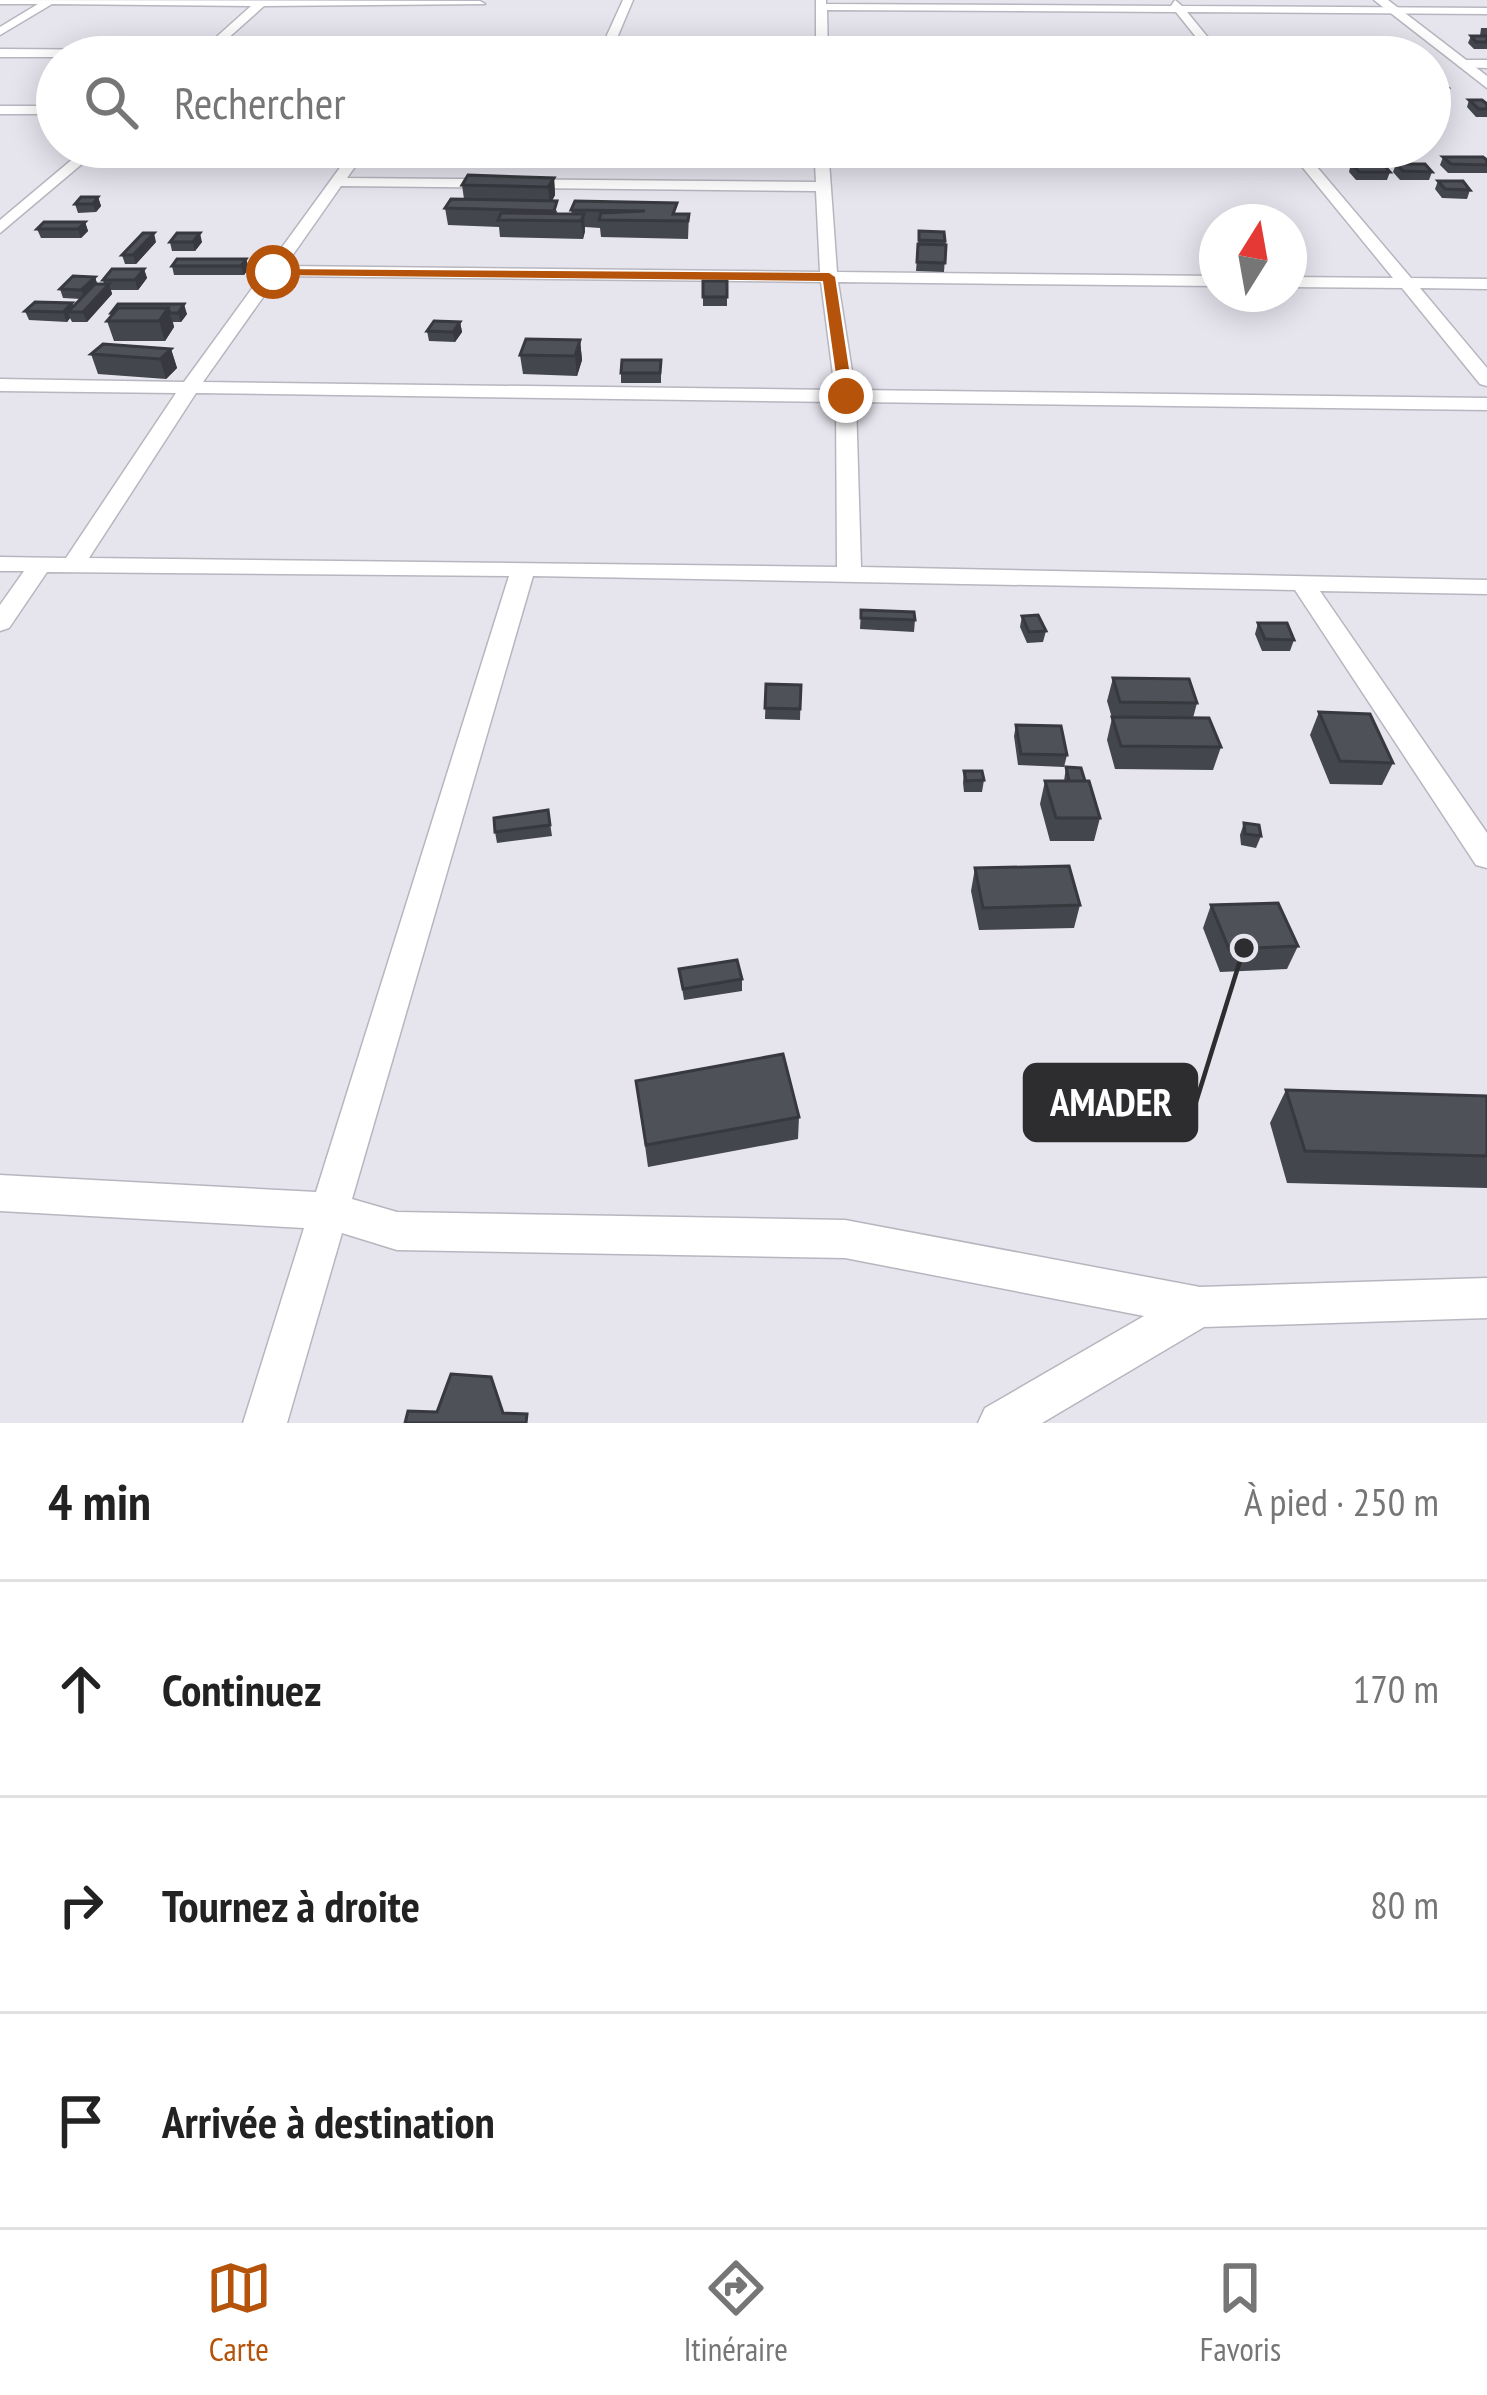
<!DOCTYPE html>
<html lang="fr">
<head>
<meta charset="utf-8">
<style>
	body { margin:0; font-family:"PT Sans Narrow",sans-serif; background:#f6f6f6; color:#222 }
	.compass { position:absolute; left:1199px; top:204px; width:108px; height:108px; border-radius:50%; background:#fff; box-shadow:0 6px 30px #0003; rotate:11deg }
	.stop { position:absolute; width:36px; height:36px; margin:-27px; border:9px solid #b45309; border-radius:50%; background:#fff }
	.stop.end { background:#b45309; border-color:#fff; box-shadow:0 3px 12px #0008 }
	.list { margin:0; padding:0; list-style:none }
	h2 { display:flex; justify-content:space-between; align-items:center; height:156px; margin:0; padding:0 48px; font-size:51px }
	h2 small { font-size:39px; font-weight:400; color:#767676 }
	.list li { display:grid; grid-template-columns:78px 1fr auto; gap:36px; align-items:center; box-sizing:border-box; height:216px; padding:0 48px; border-top:3px solid #e0e0e0 }
	.list b { display:block; font-size:45px; white-space:nowrap }
	.list em { font-size:39px; font-style:normal; color:#767676 }
	.icon { flex:none; width:66px; height:66px; fill:none; stroke:currentColor; stroke-width:2; stroke-linecap:round; stroke-linejoin:round }
	.map { position:relative; flex:none; width:1487px; height:1423px; overflow:hidden }
	.search { position:absolute; background:#fff; box-shadow:0 6px 30px #0003; left:36px; right:36px; top:36px; height:132px; display:flex; align-items:center; gap:30px; box-sizing:border-box; padding:0 42px; border-radius:66px; color:#767676; font-size:45px }
	.sheet { height:804px; background:#fff }
	nav { display:flex; justify-content:space-around; align-items:center; box-sizing:border-box; height:168px; border-top:3px solid #e0e0e0; background:#fff; font-size:33px; color:#767676 }
	nav a { display:grid; justify-items:center; gap:6px }
	nav .on { color:#b45309 }
	.map>svg:first-child { display:block }
</style>
</head>
<body>
<div class="map">
<svg width="1487" height="1423" viewBox="0 0 1487 1423">
	<rect width="100%" height="100%" fill="#e6e5ee"/>
	<g fill="none" stroke-linecap="round" stroke-linejoin="round">
		<defs>
			<path id="minor" d="M 0,0 L 480,1 L 485,4 L 264,6 L 207,57 L 194,57 L 251,6 L 52,4 L 0,35 L 0,27 L 38,4 L 0,4 Z
				M 623,0 L 633,0 L 609,57 L 597,57 Z
				M 816,0 L 826,0 L 826,4 L 1171,6 L 1175,0 L 1182,6 L 1487,8 L 1487,14 L 1187,12 L 1224,57 L 1212,57 L 1176,12 L 827,10 L 828,57 L 816,57 Z
				M 1464,60 L 1487,60 L 1487,68 L 1460,67 Z
				M 0,106 L 57,106 L 57,114 L 0,114 Z
				M 87,147 L 102,147 L 0,233 L 0,220 Z
				M 355,147 L 369,147 L 347,178 L 816,182 L 814,147 L 828,147 L 837,272 L 1217,276 L 1217,286 L 838,282 L 855,390 L 1487,398 L 1487,410 L 856,402 L 861,567 L 1487,580 L 1487,594 L 1320,591 L 1487,833 L 1487,868 L 1476,865 L 1295,590 L 533,576 L 352,1199 L 397,1212 L 845,1220 L 1200,1287 L 1487,1278 L 1487,1318 L 1204,1327 L 1042,1423 L 978,1423 L 985,1408 L 1144,1316 L 845,1258 L 397,1250 L 342,1233 L 287,1423 L 243,1423 L 304,1228 L 0,1211 L 0,1175 L 316,1192 L 509,576 L 47,572 L 9,628 L 0,631 L 0,605 L 24,571 L 0,571 L 0,557 L 66,558 L 176,393 L 0,391 L 0,379 L 184,382 ZM 341,186 L 816,191 L 820,272 L 285,266 ZM 278,276 L 821,282 L 835,390 L 203,382 ZM 196,393 L 836,402 L 837,567 L 89,558 Z
				M 1286,147 L 1300,147 L 1411,278 L 1487,279 L 1487,289 L 1420,288 L 1487,368 L 1487,386 L 1480,384 L 1402,288 L 1289,287 L 1289,277 L 1393,278 Z"/>
			<path id="tertiary" d="M 1374,0 L 1388,0 L 1487,76 L 1487,88 Z
				M 0,49 L 605,53 L 612,57 L 0,57 Z"/>
		</defs>
		<use href="#minor" stroke="#b7b6bf" stroke-width="3"/>
		<use href="#tertiary" stroke="#b7b6bf" stroke-width="3"/>
		<use href="#minor" fill="#fff" fill-rule="evenodd"/>
		<use href="#tertiary" fill="#fff" fill-rule="evenodd"/>
	</g>
	<path fill="#43464c" d="M 1481,28 L 1487,28 L 1487,49 L 1474,49 L 1468,43 L 1471,36 L 1480,36 Z
		M 1430,80 L 1447,87 L 1444,95 L 1430,95 Z
		M 1469,100 L 1487,104 L 1487,117 L 1476,117 L 1467,107 Z
		M 600,147 L 635,154 L 632,161 L 598,161 L 597,152 Z
		M 744,147 L 766,147 L 765,153 L 744,152 Z
		M 1214,147 L 1265,147 L 1291,157 L 1288,166 L 1271,165 L 1263,156 L 1218,155 Z
		M 1312,147 L 1346,147 L 1344,153 L 1316,152 Z
		M 1370,147 L 1391,147 L 1390,150 L 1375,150 Z
		M 1443,157 L 1487,160 L 1487,173 L 1448,173 L 1440,165 Z
		M 1351,163 L 1390,172 L 1387,180 L 1356,180 L 1349,172 Z
		M 1396,164 L 1432,172 L 1429,180 L 1400,180 L 1393,172 Z
		M 554,178 L 555,195 L 552,201 L 558,214 L 572,214 L 571,210 L 689,214 L 688,239 L 601,237 L 600,228 L 585,227 L 583,239 L 500,237 L 499,227 L 448,225 L 445,208 L 464,199 L 462,185 Z
		M 1438,181 L 1470,190 L 1467,199 L 1442,198 L 1435,189 Z
		M 98,197 L 101,206 L 96,212 L 78,213 L 75,204 Z
		M 85,222 L 88,231 L 81,238 L 41,238 L 37,229 Z
		M 919,231 L 944,232 L 946,245 L 944,272 L 916,271 Z
		M 156,242 L 136,264 L 125,264 L 122,255 Z
		M 170,242 L 202,242 L 195,251 L 172,251 Z
		M 246,259 L 249,268 L 244,275 L 174,275 L 172,266 Z
		M 144,269 L 147,278 L 138,290 L 111,290 L 112,294 L 87,322 L 72,322 L 70,318 L 67,322 L 29,320 L 25,311 L 72,303 L 74,307 L 81,299 L 63,298 L 60,289 L 95,277 L 97,284 L 104,284 L 103,280 Z
		M 703,281 L 727,281 L 727,306 L 703,306 Z
		M 111,313 L 187,314 L 181,322 L 173,322 L 174,327 L 165,341 L 114,341 L 107,321 L 112,315 Z
		M 460,322 L 462,332 L 455,342 L 429,341 L 427,331 Z
		M 580,340 L 582,360 L 577,376 L 523,374 L 520,355 Z
		M 171,349 L 177,368 L 166,379 L 98,374 L 91,354 Z
		M 661,360 L 661,383 L 621,383 L 621,373 Z
		M 861,610 L 915,620 L 914,632 L 860,629 Z
		M 1022,616 L 1046,631 L 1043,642 L 1027,643 L 1020,627 Z
		M 1258,623 L 1294,640 L 1290,651 L 1262,651 L 1255,634 Z
		M 1113,678 L 1197,703 L 1193,718 L 1221,747 L 1213,770 L 1115,769 L 1107,740 L 1112,718 L 1107,701 Z
		M 766,684 L 801,685 L 800,720 L 765,719 Z
		M 1319,712 L 1393,763 L 1382,785 L 1330,784 L 1310,735 Z
		M 1016,725 L 1067,755 L 1064,767 L 1018,765 L 1014,736 Z
		M 1066,767 L 1085,781 L 1100,818 L 1094,841 L 1050,841 L 1040,804 L 1045,781 L 1064,781 Z
		M 964,771 L 984,780 L 982,792 L 964,792 L 963,783 Z
		M 548,810 L 552,836 L 497,843 L 495,832 Z
		M 1244,823 L 1261,836 L 1256,848 L 1241,845 L 1240,835 Z
		M 975,868 L 1080,905 L 1074,928 L 979,930 L 971,891 Z
		M 1211,905 L 1298,946 L 1287,969 L 1220,972 L 1203,928 Z
		M 679,969 L 742,979 L 742,991 L 684,1000 Z
		M 636,1081 L 799,1117 L 798,1139 L 648,1167 Z
		M 1286,1090 L 1487,1096 L 1487,1188 L 1287,1183 L 1270,1123 Z"/>
	<path fill="#37393e" d="M 554,178 L 555,195 L 550,204 L 548,187 Z
		M 98,197 L 101,206 L 96,212 L 93,204 Z
		M 584,214 L 585,232 L 583,239 L 581,221 Z
		M 85,222 L 88,231 L 81,238 L 78,229 Z
		M 154,233 L 156,242 L 136,264 L 133,255 Z
		M 200,233 L 202,242 L 195,251 L 193,242 Z
		M 246,259 L 249,268 L 244,275 L 241,266 Z
		M 144,269 L 147,278 L 138,290 L 135,280 Z
		M 95,277 L 98,286 L 85,299 L 81,290 Z
		M 109,284 L 112,294 L 87,322 L 83,312 Z
		M 72,303 L 76,312 L 68,312 L 70,318 L 67,322 L 63,312 Z
		M 184,304 L 187,314 L 181,322 L 178,313 Z
		M 168,308 L 174,327 L 165,341 L 159,321 Z
		M 460,322 L 462,332 L 455,342 L 453,332 Z
		M 580,340 L 582,360 L 577,376 L 575,356 Z
		M 171,349 L 177,368 L 166,379 L 160,359 Z"/>
	<path fill="#4e5158" stroke="#37393e" stroke-width="3" d="M 1471,36 L 1487,36 L 1487,42 L 1476,42 Z
		M 1430,80 L 1438,80 L 1447,87 L 1430,87 Z
		M 1469,100 L 1482,100 L 1487,104 L 1487,109 L 1479,109 Z
		M 600,147 L 634,147 L 632,153 L 597,152 Z
		M 1265,148 L 1283,148 L 1291,157 L 1273,157 Z
		M 1443,157 L 1483,157 L 1487,160 L 1487,165 L 1451,164 Z
		M 1351,163 L 1382,163 L 1390,172 L 1359,172 Z
		M 1396,164 L 1425,164 L 1432,172 L 1403,171 Z
		M 468,175 L 554,178 L 548,187 L 462,185 Z
		M 1438,181 L 1463,181 L 1470,190 L 1445,189 Z
		M 81,197 L 98,197 L 93,204 L 75,204 Z
		M 451,199 L 557,201 L 554,211 L 445,208 Z
		M 575,201 L 677,203 L 673,214 L 689,214 L 688,221 L 599,220 L 601,213 L 645,211 L 571,210 Z
		M 501,213 L 584,214 L 581,221 L 498,220 Z
		M 44,222 L 85,222 L 78,229 L 37,229 Z
		M 919,231 L 944,232 L 945,241 L 919,240 Z
		M 143,233 L 154,233 L 133,255 L 122,255 Z
		M 177,233 L 200,233 L 193,242 L 170,242 Z
		M 918,244 L 946,245 L 945,263 L 917,262 Z
		M 177,259 L 246,259 L 241,266 L 172,266 Z
		M 112,269 L 144,269 L 135,280 L 103,280 Z
		M 73,276 L 95,277 L 81,290 L 60,289 Z
		M 703,281 L 727,281 L 727,297 L 703,297 Z
		M 95,284 L 109,284 L 83,312 L 68,312 Z
		M 35,302 L 72,303 L 63,312 L 25,311 Z
		M 118,304 L 184,304 L 178,313 L 170,313 L 168,308 L 118,308 L 114,313 L 111,313 Z
		M 118,308 L 168,308 L 159,321 L 107,321 Z
		M 434,321 L 460,322 L 453,332 L 427,331 Z
		M 526,339 L 580,340 L 575,356 L 520,355 Z
		M 103,344 L 171,349 L 160,359 L 91,354 Z
		M 622,360 L 661,360 L 660,373 L 621,373 Z
		M 861,610 L 914,612 L 915,620 L 861,618 Z
		M 1038,615 L 1046,631 L 1029,632 L 1022,616 Z
		M 1258,623 L 1287,623 L 1294,640 L 1265,639 Z
		M 1113,678 L 1189,679 L 1197,703 L 1120,702 Z
		M 766,684 L 801,685 L 800,709 L 765,708 Z
		M 1319,712 L 1370,714 L 1393,763 L 1340,761 Z
		M 1112,717 L 1209,718 L 1221,747 L 1121,746 Z
		M 1016,725 L 1061,726 L 1067,755 L 1021,754 Z
		M 1066,767 L 1081,768 L 1085,781 L 1069,781 Z
		M 964,771 L 982,771 L 984,780 L 966,781 Z
		M 1045,781 L 1089,781 L 1100,818 L 1056,818 Z
		M 548,810 L 550,825 L 495,832 L 494,818 Z
		M 1244,823 L 1259,825 L 1261,836 L 1245,834 Z
		M 1069,866 L 1080,905 L 983,908 L 975,868 Z
		M 1278,903 L 1298,946 L 1229,949 L 1211,905 Z
		M 737,960 L 742,979 L 683,989 L 679,969 Z
		M 783,1054 L 799,1117 L 646,1145 L 636,1081 Z
		M 1286,1090 L 1487,1096 L 1487,1156 L 1305,1151 Z
		M 451,1374 L 491,1377 L 503,1413 L 527,1414 L 526,1423 L 405,1423 L 408,1411 L 437,1412 Z"/>
	<path fill="#b45309" d="M 269,269 L 829,273 L 835,277 L 853,396 L 846,400 L 839,396 L 823,281 L 273,275 Z"/>
	<path fill="none" stroke="#2d2d30" stroke-width="4.5" d="M1244 948L1196 1102"/>
	<circle fill="#2d2d30" stroke="#e6e5ee" stroke-width="4.5" cx="1244" cy="948" r="12"/>
	<rect fill="#2d2d30" stroke="#2d2d30" stroke-width="4.5" x="1025" y="1065" width="171" height="75" rx="12"/>
	<g font-size="39" text-anchor="middle" font-weight="bold" fill="#fff">
		<text x="1111" y="1116">AMADER</text>
	</g>
</svg>
<svg class="compass" viewBox="-18 -18 36 36"><path d="M0-13l5 13h-10z" fill="#e53935"/><path d="M0 13l5-13h-10z" fill="#767676"/></svg>
<div class="stop" style="left:273px;top:272px"></div>
<div class="stop end" style="left:846px;top:396px"></div>
<div class="search"><svg class="icon" aria-label="search" viewBox="0 0 24 24"><circle cx="10" cy="10" r="6"/><path d="M15 15l6 6"/></svg>Rechercher</div>
</div>
<section class="sheet">
<h2>4 min<small>À pied · 250 m</small></h2>
<ul class="list">
<li><svg class="icon" aria-label="ahead" viewBox="0 0 24 24"><path d="M12 20V5M6 11l6-6 6 6"/></svg><div><b>Continuez</b></div><em>170 m</em></li>
<li><svg class="icon" aria-label="right" viewBox="0 0 24 24"><path d="M7 20v-9h11M14 6l5 5-5 5"/></svg><div><b>Tournez à droite</b></div><em>80 m</em></li>
<li><svg class="icon" aria-label="arrive" viewBox="0 0 24 24"><path d="M6 21V4h12l-3 4 3 4H6"/></svg><div><b>Arrivée à destination</b></div></li>
</ul>
</section>
<nav>
<a class="on"><svg class="icon" aria-label="map" viewBox="0 0 24 24"><path d="M3 6l6-2 6 2 6-2v14l-6 2-6-2-6 2zM9 4v14M15 6v14"/></svg>Carte</a>
<a><svg class="icon" aria-label="directions" viewBox="0 0 24 24"><path d="M12 3l9 9-9 9-9-9zM9 14v-3h6M13 9l2 2-2 2"/></svg>Itinéraire</a>
<a><svg class="icon" aria-label="saved" viewBox="0 0 24 24"><path d="M7 4h10v16l-5-4-5 4z"/></svg>Favoris</a>
</nav>
</body>
</html>
